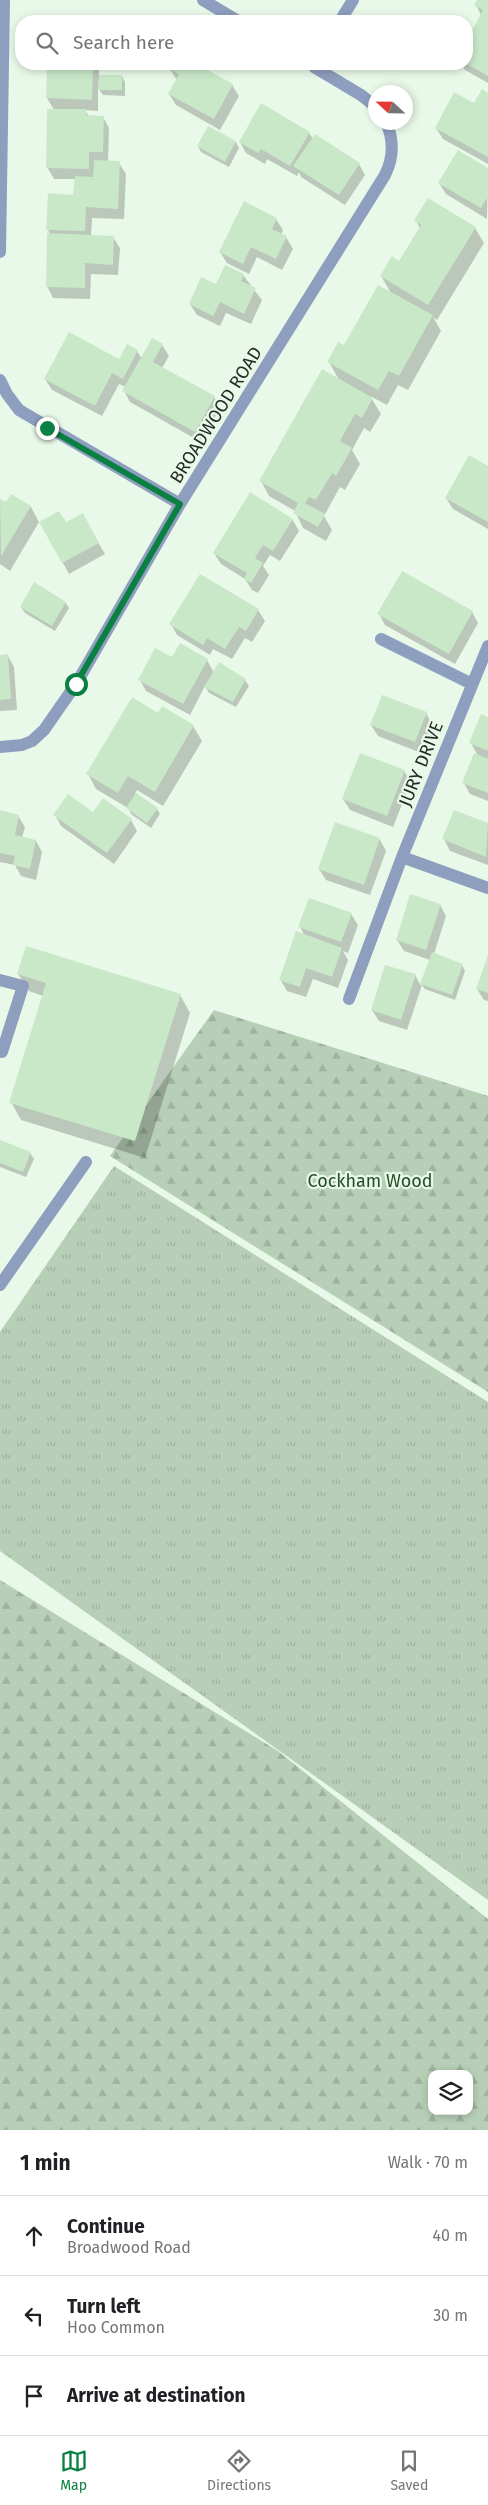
<!DOCTYPE html>
<html lang="en">
<head>
<meta charset="utf-8">
<style>
	body { margin:0; font-family:"Fira Sans",sans-serif; background:#f6f6f6; color:#202124 }
	.controls { position:absolute; right:15px; bottom:15px; display:grid; overflow:hidden; border-radius:10px; box-shadow:0 2px 8px #0003 }
	.controls button { width:45px; height:45px; display:grid; place-items:center; padding:0; border:0; border-bottom:1px solid #e0e0e0; background:#fff; color:#202124; font:25px sans-serif }
	.compass { position:absolute; left:368px; top:85px; width:45px; height:45px; border-radius:50%; background:#fff; box-shadow:0 2px 8px #0003; rotate:292deg }
	.stop { position:absolute; width:15px; height:15px; margin:-11px; border:4px solid #0b8043; border-radius:50%; background:#fff }
	.stop.end { background:#0b8043; border-color:#fff; box-shadow:0 1px 5px #0008 }
	.list { margin:0; padding:0; list-style:none }
	h2 { display:flex; justify-content:space-between; align-items:center; height:65px; margin:0; padding:0 20px; font-size:21px }
	h2 small { font-size:16px; font-weight:400; color:#757577 }
	.list li { display:grid; grid-template-columns:32px 1fr auto; gap:15px; align-items:center; box-sizing:border-box; height:80px; padding:0 20px; border-top:1px solid #e0e0e0 }
	.list b { display:block; font-size:19px; white-space:nowrap }
	.list p { margin:0; font-size:16px; white-space:nowrap; color:#757577 }
	.list em { font-size:16px; font-style:normal; color:#757577 }
	.icon { flex:none; width:28px; height:28px; fill:none; stroke:currentColor; stroke-width:2; stroke-linecap:round; stroke-linejoin:round }
	.map { position:relative; flex:none; width:488px; height:2130px; overflow:hidden }
	.search { position:absolute; background:#fff; box-shadow:0 2px 8px #0003; left:15px; right:15px; top:15px; height:55px; display:flex; align-items:center; gap:12px; box-sizing:border-box; padding:0 18px; border-radius:20px; color:#757577; font-size:19px }
	.sheet { height:305px; background:#fff }
	nav { display:flex; justify-content:space-around; align-items:center; box-sizing:border-box; height:70px; border-top:1px solid #e0e0e0; background:#fff; font-size:14px; color:#757577 }
	nav a { display:grid; justify-items:center; gap:2px }
	nav .on { color:#0b8043 }
	.map>svg:first-child { display:block }
</style>
</head>
<body>
<div class="map">
<svg width="488" height="2130" viewBox="0 0 488 2130">
	<defs>
		<pattern id="grass-tufts" width="24" height="20" patternUnits="userSpaceOnUse" patternTransform="scale(1.25)"><rect width="24" height="20" fill="#b8cfb7"/><path d="M3 7l-1-3M5 7V3M7 7l1-3M15 17l-1-3M17 17v-4M19 17l1-3" fill="none" stroke="#9eb29d"/></pattern>
		<pattern id="forest-firs" width="22" height="20" patternUnits="userSpaceOnUse" patternTransform="scale(1.25)"><rect width="22" height="20" fill="#b8cfb7"/><path d="M5 1l3.5 6h-7zM16 11l3.5 6h-7z" fill="#9eb29d"/></pattern>
	</defs>
	<rect width="100%" height="100%" fill="#e9f9e9"/>
	<path fill="url(#grass-tufts)" d="M 114,1166 L 488,1402 L 488,1900 L 0,1551 L 0,1332 Z"/>
	<path fill="url(#forest-firs)" fill-rule="evenodd" d="M 214,1010 L 488,1096 L 488,1392 L 110,1156 Z
		M 0,1580 L 278,1751 L 488,1919 L 488,2130 L 0,2130 ZM 432,2074 L 469,2074 L 469,2111 L 432,2111 Z"/>
	<path fill="#0003" d="M 479,0 L 488,0 L 488,83 L 465,70 L 461,64 L 467,64 L 467,43 L 481,15 L 476,5 Z
		M 49,64 L 99,64 L 99,76 L 122,76 L 125,82 L 125,96 L 103,95 L 98,88 L 98,111 L 85,110 L 89,117 L 103,117 L 109,128 L 108,162 L 119,163 L 126,174 L 124,219 L 92,218 L 91,236 L 113,237 L 120,248 L 118,275 L 91,274 L 90,299 L 53,298 L 47,286 L 50,234 L 48,230 L 75,196 L 76,179 L 54,179 L 47,167 L 54,110 L 47,98 Z
		M 172,64 L 194,64 L 232,85 L 239,96 L 220,130 L 176,105 L 169,94 L 177,80 L 169,68 Z
		M 488,94 L 488,164 L 443,139 L 436,128 Z
		M 208,128 L 236,142 L 239,148 L 229,167 L 201,152 L 198,146 Z
		M 309,133 L 313,139 L 359,164 L 365,175 L 345,205 L 301,177 L 299,172 L 297,176 L 267,159 L 265,164 L 246,153 L 240,142 Z
		M 488,169 L 487,219 L 446,194 L 439,183 Z
		M 276,219 L 283,230 L 281,235 L 286,237 L 293,249 L 282,270 L 257,257 L 249,274 L 227,263 L 220,252 Z
		M 416,220 L 475,228 L 484,243 L 437,320 L 433,317 L 441,331 L 408,390 L 398,385 L 387,405 L 370,396 L 381,414 L 370,432 L 364,428 L 352,450 L 360,464 L 345,490 L 340,487 L 324,516 L 332,530 L 326,541 L 303,528 L 295,511 L 269,496 L 261,481 L 339,380 L 329,362 L 345,347 L 391,293 L 381,276 L 399,262 L 420,229 Z
		M 243,275 L 262,300 L 251,324 L 226,313 L 220,326 L 197,315 L 190,304 L 217,286 Z
		M 162,345 L 169,356 L 162,368 L 214,397 L 220,408 L 201,442 L 130,402 L 124,391 L 126,387 L 119,384 L 102,416 L 52,390 L 45,379 L 120,360 L 137,351 L 142,359 Z
		M 488,467 L 488,529 L 453,509 L 446,498 Z
		M 11,495 L 31,507 L 39,522 L 10,571 L 0,564 L 0,500 L 6,504 Z
		M 82,515 L 105,554 L 69,574 L 41,522 L 65,524 Z
		M 292,519 L 299,531 L 280,561 L 270,555 L 263,566 L 269,575 L 258,593 L 252,590 L 245,579 L 221,564 L 214,553 Z
		M 200,575 L 258,610 L 265,621 L 252,642 L 245,638 L 232,659 L 213,649 L 210,655 L 177,635 L 171,624 Z
		M 65,602 L 69,608 L 55,631 L 25,613 L 21,607 Z
		M 472,612 L 478,623 L 455,664 L 385,625 L 379,614 Z
		M 0,656 L 8,656 L 14,667 L 17,710 L 0,711 Z
		M 173,659 L 207,660 L 214,673 L 245,680 L 249,686 L 236,707 L 209,693 L 205,686 L 190,715 L 146,691 L 140,680 Z
		M 162,708 L 193,726 L 202,741 L 163,806 L 137,790 L 135,794 L 157,809 L 160,814 L 151,828 L 131,814 L 128,808 L 96,789 L 88,774 L 158,714 Z
		M 426,713 L 432,724 L 421,753 L 378,736 L 371,725 Z
		M 488,718 L 488,801 L 470,794 L 464,783 L 478,756 L 471,743 Z
		M 404,771 L 411,782 L 393,827 L 350,810 L 343,799 Z
		M 454,811 L 488,825 L 488,865 L 450,851 L 444,839 Z
		M 0,812 L 18,816 L 25,827 L 22,838 L 36,841 L 42,852 L 36,880 L 21,876 L 15,865 L 0,862 Z
		M 93,814 L 131,820 L 137,831 L 114,864 L 61,826 L 55,815 Z
		M 335,824 L 380,840 L 386,851 L 370,895 L 326,880 L 319,869 Z
		M 440,905 L 446,916 L 434,954 L 462,965 L 465,971 L 455,1000 L 425,989 L 422,985 L 407,1030 L 379,1021 L 372,1010 L 415,975 L 421,986 L 430,960 L 404,951 L 397,940 Z
		M 351,914 L 358,925 L 348,953 L 343,951 L 348,960 L 338,988 L 313,979 L 306,997 L 287,991 L 280,979 L 305,936 L 300,927 Z
		M 488,958 L 488,1001 L 484,1000 L 477,989 Z
		M 18,974 L 180,995 L 190,1013 L 145,1158 L 21,1120 L 11,1102 L 43,996 L 29,991 Z
		M 0,1142 L 30,1153 L 34,1159 L 26,1177 L 0,1167 Z"/>
	<path fill="#c9e8c8" d="M 477,0 L 488,0 L 488,76 L 467,64 L 467,40 L 483,10 L 474,5 Z
		M 47,64 L 93,64 L 92,100 L 46,98 Z
		M 170,64 L 197,64 L 233,84 L 214,119 L 168,94 L 179,74 L 168,68 Z
		M 99,75 L 122,75 L 122,90 L 98,90 Z
		M 482,89 L 488,93 L 488,157 L 435,128 L 454,92 L 474,103 Z
		M 261,103 L 310,132 L 290,166 L 261,149 L 258,153 L 239,142 Z
		M 47,109 L 86,109 L 86,115 L 104,116 L 103,152 L 89,152 L 89,169 L 46,168 Z
		M 208,126 L 236,141 L 225,162 L 197,146 Z
		M 315,134 L 360,163 L 339,195 L 293,166 Z
		M 458,150 L 488,168 L 488,196 L 481,208 L 438,183 Z
		M 94,160 L 120,161 L 118,209 L 86,207 L 85,231 L 46,230 L 48,193 L 73,195 L 75,176 L 93,177 Z
		M 428,198 L 476,227 L 428,305 L 380,276 L 392,256 L 399,261 L 421,225 L 414,220 Z
		M 244,201 L 277,218 L 272,229 L 287,236 L 276,259 L 251,247 L 243,264 L 219,252 Z
		M 47,233 L 114,236 L 113,265 L 85,263 L 85,288 L 46,287 Z
		M 225,265 L 244,274 L 241,281 L 256,288 L 244,314 L 220,302 L 213,316 L 189,304 L 201,277 L 216,284 Z
		M 378,285 L 433,315 L 399,376 L 389,371 L 378,390 L 327,362 L 338,342 L 344,345 Z
		M 69,332 L 119,359 L 127,344 L 138,350 L 123,379 L 112,373 L 95,406 L 44,379 Z
		M 152,338 L 163,344 L 153,362 L 215,396 L 195,432 L 122,391 Z
		M 322,369 L 373,398 L 362,418 L 355,414 L 340,441 L 352,448 L 336,476 L 332,473 L 316,500 L 309,497 L 305,503 L 325,514 L 318,527 L 293,513 L 298,503 L 259,481 Z
		M 469,455 L 488,466 L 488,522 L 445,498 Z
		M 250,492 L 293,519 L 273,551 L 263,545 L 255,558 L 263,563 L 251,583 L 244,579 L 247,573 L 213,553 Z
		M 11,494 L 31,506 L 1,556 L 0,499 L 6,502 Z
		M 59,511 L 66,522 L 83,513 L 99,543 L 62,563 L 39,522 Z
		M 402,571 L 473,611 L 449,654 L 377,614 Z
		M 200,574 L 259,609 L 246,631 L 239,627 L 225,649 L 207,638 L 203,645 L 169,624 Z
		M 34,582 L 66,602 L 52,626 L 20,607 Z
		M 180,643 L 208,659 L 183,704 L 138,680 L 155,648 L 172,657 Z
		M 8,654 L 11,699 L 0,700 L 0,655 Z
		M 219,662 L 246,679 L 233,702 L 204,687 Z
		M 382,695 L 427,712 L 415,742 L 370,725 Z
		M 132,697 L 158,713 L 162,706 L 194,725 L 155,792 L 128,776 L 118,793 L 86,774 Z
		M 481,714 L 488,717 L 488,751 L 469,743 Z
		M 360,753 L 405,770 L 387,816 L 342,799 Z
		M 474,753 L 488,759 L 488,793 L 462,783 Z
		M 136,793 L 158,808 L 147,823 L 126,808 Z
		M 68,794 L 93,812 L 103,798 L 132,819 L 107,853 L 53,815 Z
		M 0,810 L 19,815 L 15,835 L 36,840 L 30,869 L 13,865 L 15,856 L 0,853 Z
		M 454,810 L 488,823 L 486,857 L 442,839 Z
		M 335,822 L 380,838 L 364,885 L 318,869 Z
		M 410,894 L 441,904 L 426,950 L 396,940 Z
		M 309,898 L 352,913 L 341,942 L 298,927 Z
		M 296,931 L 342,948 L 332,977 L 306,968 L 300,987 L 279,980 Z
		M 26,946 L 181,994 L 135,1141 L 9,1103 L 46,983 L 17,974 Z
		M 432,952 L 463,964 L 452,995 L 420,984 Z
		M 488,955 L 488,993 L 476,989 Z
		M 385,965 L 416,974 L 401,1020 L 371,1010 Z
		M 0,1140 L 31,1152 L 23,1172 L 0,1163 Z"/>
	<g fill="none" stroke-linecap="round" stroke-linejoin="round">
		<path stroke="#8e9ebe" stroke-width="12" d="M 0,980 L 23,986 L 2,1052 L 0,1051
			M 0,1285 L 86,1162"/>
		<path stroke="#8e9ebe" stroke-width="12" d="M 203,0 L 238,21
			M 340,21 L 353,0
			M 316,64 L 314,67 L 361,95 L 376,107
			M 0,252 L 4,0
			M 0,380 L 7,394 L 19,410 L 180,504
			M 381,639 L 472,684
			M 0,747 L 22,745 L 32,741 L 44,730 L 76,684 L 180,504 L 385,175 C 394,157 394,140 386,122
			M 402,857 L 488,888
			M 349,999 L 402,857 L 488,646"/>
	</g>
	<g fill="none" stroke-linecap="round" stroke-linejoin="round">
		<path stroke="#0b8043" stroke-width="6" d="M 47,428 L 180,504 L 76,684"/>
	</g>
	<g text-anchor="middle" dominant-baseline="central" stroke-width="4.5" stroke-linejoin="round" paint-order="stroke">
		<g font-size="18" fill="#252b25" stroke="#e9f9e9">
			<text transform="translate(216 415) rotate(-58)">BROADWOOD ROAD</text>
			<text transform="translate(421 764) rotate(-68)">JURY DRIVE</text>
		</g>
		<g font-size="18" fill="#244f25" stroke="#e9f9e9">
			<text x="370" y="1181">Cockham Wood</text>
		</g>
	</g>
</svg>
<div class="controls">
<button><svg class="icon" aria-label="layers" viewBox="0 0 24 24"><path d="M12 4l9 5-9 5-9-5zM3 14l9 5 9-5"/></svg></button>
</div>
<svg class="compass" viewBox="-18 -18 36 36"><path d="M0-13l5 13h-10z" fill="#e53935"/><path d="M0 13l5-13h-10z" fill="#757577"/></svg>
<div class="stop" style="left:76px;top:684px"></div>
<div class="stop end" style="left:47px;top:428px"></div>
<div class="search"><svg class="icon" aria-label="search" viewBox="0 0 24 24"><circle cx="10" cy="10" r="6"/><path d="M15 15l6 6"/></svg>Search here</div>
</div>
<section class="sheet">
<h2>1 min<small>Walk · 70 m</small></h2>
<ul class="list">
<li><svg class="icon" aria-label="ahead" viewBox="0 0 24 24"><path d="M12 20V5M6 11l6-6 6 6"/></svg><div><b>Continue</b><p>Broadwood Road</p></div><em>40 m</em></li>
<li><svg class="icon" aria-label="left" viewBox="0 0 24 24"><path d="M17 20v-9H6M10 6l-5 5 5 5"/></svg><div><b>Turn left</b><p>Hoo Common</p></div><em>30 m</em></li>
<li><svg class="icon" aria-label="arrive" viewBox="0 0 24 24"><path d="M6 21V4h12l-3 4 3 4H6"/></svg><div><b>Arrive at destination</b></div></li>
</ul>
</section>
<nav>
<a class="on"><svg class="icon" aria-label="map" viewBox="0 0 24 24"><path d="M3 6l6-2 6 2 6-2v14l-6 2-6-2-6 2zM9 4v14M15 6v14"/></svg>Map</a>
<a><svg class="icon" aria-label="directions" viewBox="0 0 24 24"><path d="M12 3l9 9-9 9-9-9zM9 14v-3h6M13 9l2 2-2 2"/></svg>Directions</a>
<a><svg class="icon" aria-label="saved" viewBox="0 0 24 24"><path d="M7 4h10v16l-5-4-5 4z"/></svg>Saved</a>
</nav>
</body>
</html>
